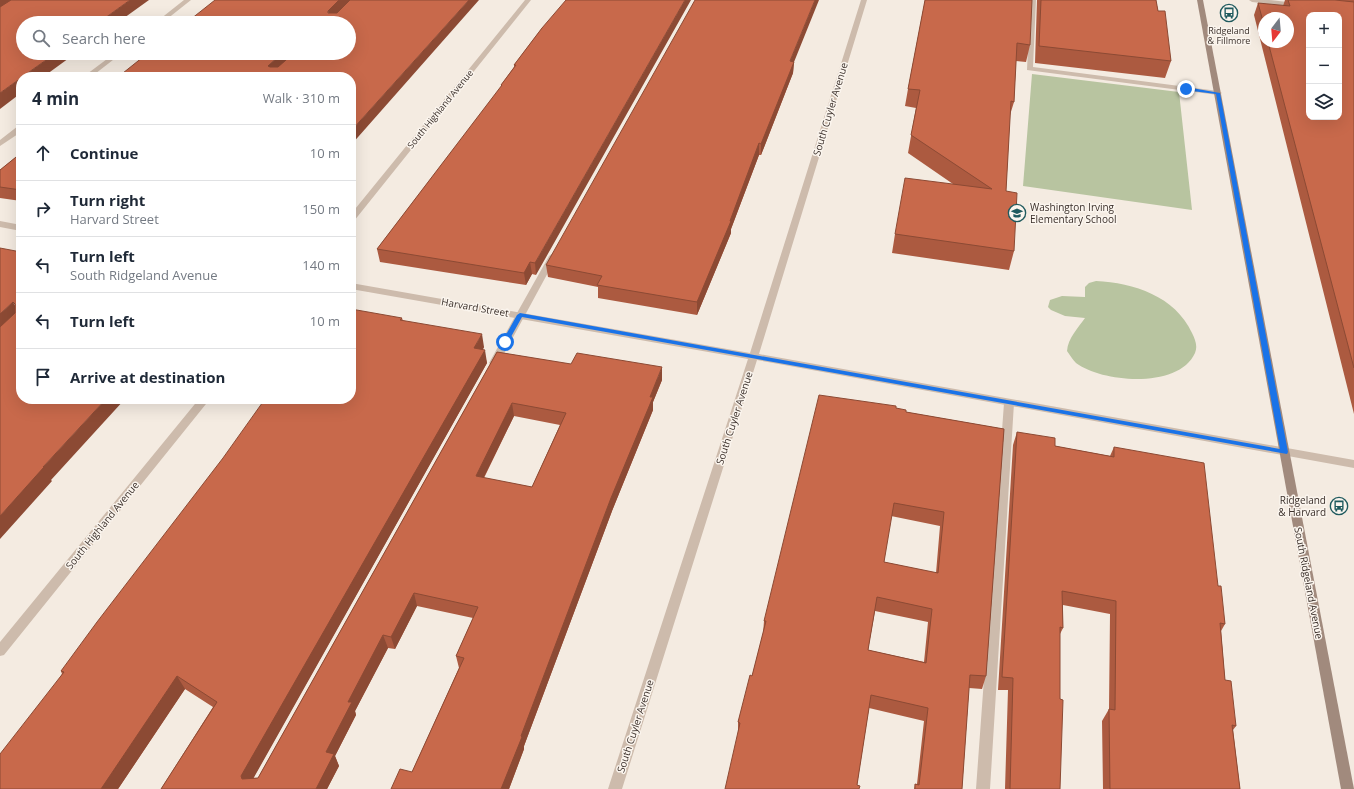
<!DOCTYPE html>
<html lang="en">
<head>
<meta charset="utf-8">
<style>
	body { margin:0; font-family:"Open Sans",sans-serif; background:#f2f2f3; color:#1f2937 }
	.controls { position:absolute; right:12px; top:12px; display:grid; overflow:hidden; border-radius:8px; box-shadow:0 4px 16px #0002 }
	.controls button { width:36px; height:36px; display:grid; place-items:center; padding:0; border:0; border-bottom:1px solid #e0e1e3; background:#fff; color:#1f2937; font:20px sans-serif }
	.compass { position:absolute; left:1258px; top:12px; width:36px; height:36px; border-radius:50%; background:#fff; box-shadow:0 4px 16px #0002; rotate:196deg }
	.stop { position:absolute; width:12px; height:12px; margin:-9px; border:3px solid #1a73e8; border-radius:50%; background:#fff }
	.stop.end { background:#1a73e8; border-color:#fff; box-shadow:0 1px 4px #0008 }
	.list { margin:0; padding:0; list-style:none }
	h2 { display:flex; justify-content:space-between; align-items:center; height:52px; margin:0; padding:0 16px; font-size:17px }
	h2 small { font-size:13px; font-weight:400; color:#747a83 }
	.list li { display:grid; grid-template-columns:26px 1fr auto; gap:12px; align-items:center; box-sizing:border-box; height:56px; padding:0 16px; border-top:1px solid #e0e1e3 }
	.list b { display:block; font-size:15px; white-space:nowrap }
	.list p { margin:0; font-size:13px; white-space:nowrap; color:#747a83 }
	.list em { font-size:13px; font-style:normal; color:#747a83 }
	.icon { flex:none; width:22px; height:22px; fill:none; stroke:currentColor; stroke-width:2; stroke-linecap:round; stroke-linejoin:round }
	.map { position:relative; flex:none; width:1354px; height:789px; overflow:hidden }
	.search { position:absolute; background:#fff; box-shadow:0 4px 16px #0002; left:16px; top:16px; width:340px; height:44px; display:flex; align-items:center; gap:10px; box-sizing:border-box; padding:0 14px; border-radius:22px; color:#747a83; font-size:15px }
	.panel { position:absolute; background:#fff; box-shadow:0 4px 16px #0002; left:16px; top:72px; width:340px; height:332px; border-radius:16px }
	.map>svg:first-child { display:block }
</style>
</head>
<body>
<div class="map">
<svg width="1354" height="789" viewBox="0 0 1354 789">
	<rect width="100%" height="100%" fill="#f4ebe1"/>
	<path fill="#b8c4a0" d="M 1032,74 L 1179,92 L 1192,210 L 1023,186 Z
		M 1096,281 C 1134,283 1175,296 1192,333 C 1195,339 1198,346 1195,353 C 1179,389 1103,383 1076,363 C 1073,360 1070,355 1067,351 C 1068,338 1078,328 1085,318 L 1065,316 L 1051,310 L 1048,307 L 1050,300 L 1062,296 L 1085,297 L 1085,287 L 1089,283 Z"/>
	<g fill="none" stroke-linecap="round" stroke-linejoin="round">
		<path fill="#cdbbac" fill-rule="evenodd" d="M 1030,0 L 1036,0 L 1033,67 L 1218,91 L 1222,93 L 1218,95 L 1027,70 Z
			M 553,253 L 557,256 L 499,363 L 497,365 L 491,365 L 489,363 L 549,256 Z
			M 1009,399 L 1014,403 L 990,789 L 976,789 L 1004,403 Z"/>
		<path fill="#cdbbac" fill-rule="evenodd" d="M 184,0 L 191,0 L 162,23 L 155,23 Z
			M 525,0 L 531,0 L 354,221 L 351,222 L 351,214 Z
			M 861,0 L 867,0 L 759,354 L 1354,460 L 1354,468 L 757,360 L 622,789 L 608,789 L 748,359 L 351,289 L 351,283 L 750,353 Z
			M 1249,0 L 1269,0 L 1296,3 L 1299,5 L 1296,7 L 1252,2 Z
			M 115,53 L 122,53 L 91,77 L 83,77 Z
			M 18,126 L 21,126 L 21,132 L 0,146 L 0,140 Z
			M 0,221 L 21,225 L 21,231 L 0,227 Z
			M 199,399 L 210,399 L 4,655 L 0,656 L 0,642 Z"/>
		<path fill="#a18a7d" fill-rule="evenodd" d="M 1197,0 L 1203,0 L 1354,789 L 1341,789 Z"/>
	</g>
	<path fill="#ac5a40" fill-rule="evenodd" d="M 925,0 L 1030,45 L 1026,62 L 1016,61 L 1014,102 L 1010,115 L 1006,191 L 1014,251 L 1009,270 L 892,253 L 895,234 L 953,184 L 908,153 L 916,108 L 905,106 L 908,89 Z
		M 1037,0 L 1156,0 L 1158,11 L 1171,61 L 1165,78 L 1035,63 Z
		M 1284,0 L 1354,0 L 1354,414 L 1254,15 L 1258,3 L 1283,6 L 1285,0 ZM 1264,18 L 1288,42 L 1264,42 Z
		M 542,28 L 536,275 L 532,274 L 526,285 L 380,262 L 377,249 L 501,87 L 501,85 L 514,67 L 514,65 Z
		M 794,62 L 793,73 L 761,155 L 759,155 L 731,229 L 731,233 L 697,315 L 598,298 L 598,287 L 548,277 L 546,265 Z
		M 21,153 L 21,201 L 0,198 L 0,170 Z
		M 402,318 L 403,321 L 484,347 L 483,349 L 487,363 L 253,778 L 258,778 L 497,352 L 662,380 L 653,402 L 653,410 L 612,511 L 524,746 L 524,749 L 509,789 L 391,789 L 412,772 L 459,668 L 456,656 L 473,618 L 417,606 L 395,649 L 388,648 L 355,711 L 356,715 L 335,756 L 339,766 L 327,789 L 161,789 L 213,707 L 185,689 L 118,789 L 0,789 L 62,674 L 61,671 ZM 514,416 L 560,425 L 532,487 L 484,478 Z
		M 896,408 L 906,412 L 1004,429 L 986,676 L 982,689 L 969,688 L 962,789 L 914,789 L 915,784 L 917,784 L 924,721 L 869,708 L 857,785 L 859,789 L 738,735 L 738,722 L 752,676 L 763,634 L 764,621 ZM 891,516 L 940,526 L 936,573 L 884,562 ZM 875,611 L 928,622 L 924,662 L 868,650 Z
		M 1017,432 L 1055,446 L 1110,456 L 1114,447 L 1218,586 L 1225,624 L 1221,631 L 1225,680 L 1236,726 L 1233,730 L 1240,789 L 1103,789 L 1102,721 L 1109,709 L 1110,614 L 1063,605 L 1063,628 L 1060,634 L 1060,789 L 1005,789 L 1008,690 L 998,690 L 1013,445 Z"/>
	<path fill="#8c4a34" d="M 0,0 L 20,0 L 0,13 Z
		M 130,0 L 149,0 L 117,23 L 98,23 Z
		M 339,0 L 352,0 L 330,22 L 328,11 Z
		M 469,0 L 479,0 L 351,145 L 351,131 Z
		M 685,0 L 691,0 L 536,275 L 535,263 Z
		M 815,0 L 819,0 L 790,72 L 790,61 Z
		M 56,53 L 76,53 L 43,77 L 22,77 Z
		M 282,53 L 297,53 L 272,77 L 268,66 Z
		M 794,62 L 793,73 L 761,155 L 761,144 Z
		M 21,78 L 21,93 L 0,109 L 0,93 Z
		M 759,143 L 759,155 L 731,229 L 731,233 L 697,315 L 697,302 L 730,221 Z
		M 530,262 L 532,274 L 526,285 L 524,273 Z
		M 13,302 L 21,316 L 0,333 L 0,314 Z
		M 482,334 L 484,347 L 477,361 L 474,348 Z
		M 485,350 L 487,363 L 248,788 L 241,776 Z
		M 662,367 L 662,380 L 653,402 L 653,410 L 612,511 L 524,746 L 524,749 L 509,789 L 501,789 L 611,498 Z
		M 106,399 L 125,399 L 51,480 L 52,481 L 0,539 L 0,516 L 43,467 Z
		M 512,403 L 514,416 L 478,489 L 476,476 Z
		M 414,593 L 417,606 L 395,649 L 391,637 Z
		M 383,635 L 388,648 L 355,711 L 356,715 L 335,756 L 339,766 L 327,789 L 316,789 L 326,752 L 348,702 Z
		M 177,676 L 185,689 L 118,789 L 101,789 Z"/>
	<path fill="#c8694b" stroke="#8c4a34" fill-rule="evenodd" d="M 11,0 L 130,0 L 98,23 L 23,23 L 23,53 L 56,53 L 22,77 L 21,77 L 21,78 L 0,93 L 0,7 Z
		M 215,0 L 339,0 L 328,11 L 328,13 L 337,13 L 350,0 L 469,0 L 351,131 L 351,77 L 118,77 L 148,53 L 282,53 L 268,66 L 270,67 L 278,67 L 294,53 L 349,53 L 349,23 L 186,23 Z
		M 566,0 L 685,0 L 535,263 L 530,262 L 524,273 L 377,249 L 502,85 L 501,85 L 516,65 L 514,65 L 542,28 Z
		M 695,0 L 815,0 L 790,61 L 794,62 L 761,144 L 759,143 L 730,221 L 731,221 L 697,302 L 597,285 L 602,276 L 546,265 Z
		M 925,0 L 1032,0 L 1030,45 L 1017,43 L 1014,102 L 1011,101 L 1006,191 L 1017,193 L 1014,251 L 895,234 L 905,178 L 992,189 L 911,135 L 920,90 L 908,89 Z
		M 1041,0 L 1156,0 L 1158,11 L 1165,11 L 1171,61 L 1039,46 Z
		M 1288,0 L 1335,0 L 1354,2 L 1354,368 L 1268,42 L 1288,42 L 1288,18 L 1264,18 L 1264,25 L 1258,3 L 1290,6 ZM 1309,15 L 1339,15 L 1339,117 L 1309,117 Z
		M 21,153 L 21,190 L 0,187 L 0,170 Z
		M 0,248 L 21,252 L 21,399 L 106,399 L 43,467 L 44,467 L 0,516 L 0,327 L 15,313 L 15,304 L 13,302 L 0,314 Z
		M 351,309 L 402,318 L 400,320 L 482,334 L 474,348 L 485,350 L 241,776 L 242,779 L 258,778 L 497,352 L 571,364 L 577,353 L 662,367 L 650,397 L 653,397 L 611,498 L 521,736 L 522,737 L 501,789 L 391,789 L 400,769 L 412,772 L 464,658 L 456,656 L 478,607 L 414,593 L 391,637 L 383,635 L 348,702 L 352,702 L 326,752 L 334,754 L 316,789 L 161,789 L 217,702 L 177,676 L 101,789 L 0,789 L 0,754 L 64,672 L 61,671 L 97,622 L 223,458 L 265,399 L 351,399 ZM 512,403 L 566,413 L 532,487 L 476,476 Z
		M 819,395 L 896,406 L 896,408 L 906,410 L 906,412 L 1004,429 L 986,676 L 970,675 L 962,789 L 915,789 L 915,784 L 919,785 L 928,708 L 871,695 L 857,785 L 860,786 L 859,789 L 725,789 L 740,723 L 738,722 L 750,675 L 752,676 L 766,621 L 764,621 ZM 894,503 L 944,512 L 938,573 L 884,562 ZM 877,597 L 932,609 L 926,663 L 868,650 Z
		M 1017,432 L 1055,438 L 1055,446 L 1114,457 L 1114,447 L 1204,463 L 1218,586 L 1221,586 L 1225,624 L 1220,623 L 1225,680 L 1231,681 L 1236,726 L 1232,725 L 1240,789 L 1110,789 L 1109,709 L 1115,710 L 1116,601 L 1062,591 L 1063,628 L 1060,627 L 1060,699 L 1063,700 L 1060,789 L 1010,789 L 1013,678 L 1002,677 Z"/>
	<path fill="#1a73e8" d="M 1186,87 L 1220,93 L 1288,452 L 1287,454 L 522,317 L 507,344 L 502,342 L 517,315 L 520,313 L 1280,449 L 1216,94 L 1184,90 Z"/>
	<defs>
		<symbol id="bus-ring" viewBox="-11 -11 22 22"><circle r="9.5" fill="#fbf5ee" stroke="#1f5a5e" stroke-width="1.5"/><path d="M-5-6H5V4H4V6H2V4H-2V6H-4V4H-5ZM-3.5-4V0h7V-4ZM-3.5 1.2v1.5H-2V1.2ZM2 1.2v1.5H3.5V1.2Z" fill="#1f5a5e"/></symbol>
		<symbol id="school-ring" viewBox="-11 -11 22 22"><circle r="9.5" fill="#fbf5ee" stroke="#1f5a5e" stroke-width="1.5"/><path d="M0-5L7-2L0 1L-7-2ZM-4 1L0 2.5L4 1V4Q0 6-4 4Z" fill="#1f5a5e"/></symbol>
	</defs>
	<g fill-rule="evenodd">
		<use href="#bus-ring" x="1219" y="3" width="20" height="20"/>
		<use href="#school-ring" x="1007" y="203" width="20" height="20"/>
		<use href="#bus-ring" x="1329" y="496" width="20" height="20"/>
	</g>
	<g text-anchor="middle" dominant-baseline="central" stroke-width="3" stroke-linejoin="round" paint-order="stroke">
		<g font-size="9" fill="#3b302b" stroke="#fbf5ee">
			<text x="1229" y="30">Ridgeland<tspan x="1229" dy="10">&amp; Fillmore</tspan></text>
		</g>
		<g font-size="9" fill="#3b302b" stroke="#fbf5ee">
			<text transform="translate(440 109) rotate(-51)">South Highland Avenue</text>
		</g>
		<g font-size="10" fill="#3b302b" stroke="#fbf5ee">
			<text transform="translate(830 109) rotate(-73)">South Cuyler Avenue</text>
			<text transform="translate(475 307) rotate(10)">Harvard Street</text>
			<text transform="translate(734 418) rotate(-72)">South Cuyler Avenue</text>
			<text transform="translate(102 525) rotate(-51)">South Highland Avenue</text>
			<text transform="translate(1309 583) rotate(79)">South Ridgeland Avenue</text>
			<text transform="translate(635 726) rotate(-72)">South Cuyler Avenue</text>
		</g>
		<g font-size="10" fill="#3b302b" stroke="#fbf5ee" text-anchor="start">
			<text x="1030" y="207">Washington Irving<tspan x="1030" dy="12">Elementary School</tspan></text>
			<text x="1326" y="500" text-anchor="end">Ridgeland<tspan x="1326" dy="12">&amp; Harvard</tspan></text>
		</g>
	</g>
</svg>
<div class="controls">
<button>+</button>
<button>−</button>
<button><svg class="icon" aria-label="layers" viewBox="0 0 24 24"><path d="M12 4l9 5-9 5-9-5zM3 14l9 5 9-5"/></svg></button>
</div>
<svg class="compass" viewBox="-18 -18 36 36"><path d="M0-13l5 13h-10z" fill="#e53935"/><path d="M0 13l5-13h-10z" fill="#747a83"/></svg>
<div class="stop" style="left:505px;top:342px"></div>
<div class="stop end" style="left:1186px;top:89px"></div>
<div class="search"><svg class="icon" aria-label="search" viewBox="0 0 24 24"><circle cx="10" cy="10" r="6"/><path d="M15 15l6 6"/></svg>Search here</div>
<section class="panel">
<h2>4 min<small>Walk · 310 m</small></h2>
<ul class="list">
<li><svg class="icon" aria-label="ahead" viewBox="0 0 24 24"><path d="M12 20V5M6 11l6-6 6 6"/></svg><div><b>Continue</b></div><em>10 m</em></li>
<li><svg class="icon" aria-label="right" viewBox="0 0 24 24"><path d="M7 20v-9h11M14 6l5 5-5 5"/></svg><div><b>Turn right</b><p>Harvard Street</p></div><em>150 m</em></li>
<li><svg class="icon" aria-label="left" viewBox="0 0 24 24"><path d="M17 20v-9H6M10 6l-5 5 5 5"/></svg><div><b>Turn left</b><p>South Ridgeland Avenue</p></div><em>140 m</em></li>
<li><svg class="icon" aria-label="left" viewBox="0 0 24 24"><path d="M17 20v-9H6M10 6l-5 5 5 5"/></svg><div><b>Turn left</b></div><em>10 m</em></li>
<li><svg class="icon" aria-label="arrive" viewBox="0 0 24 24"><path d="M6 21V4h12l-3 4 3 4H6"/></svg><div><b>Arrive at destination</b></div></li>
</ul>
</section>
</div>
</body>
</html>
